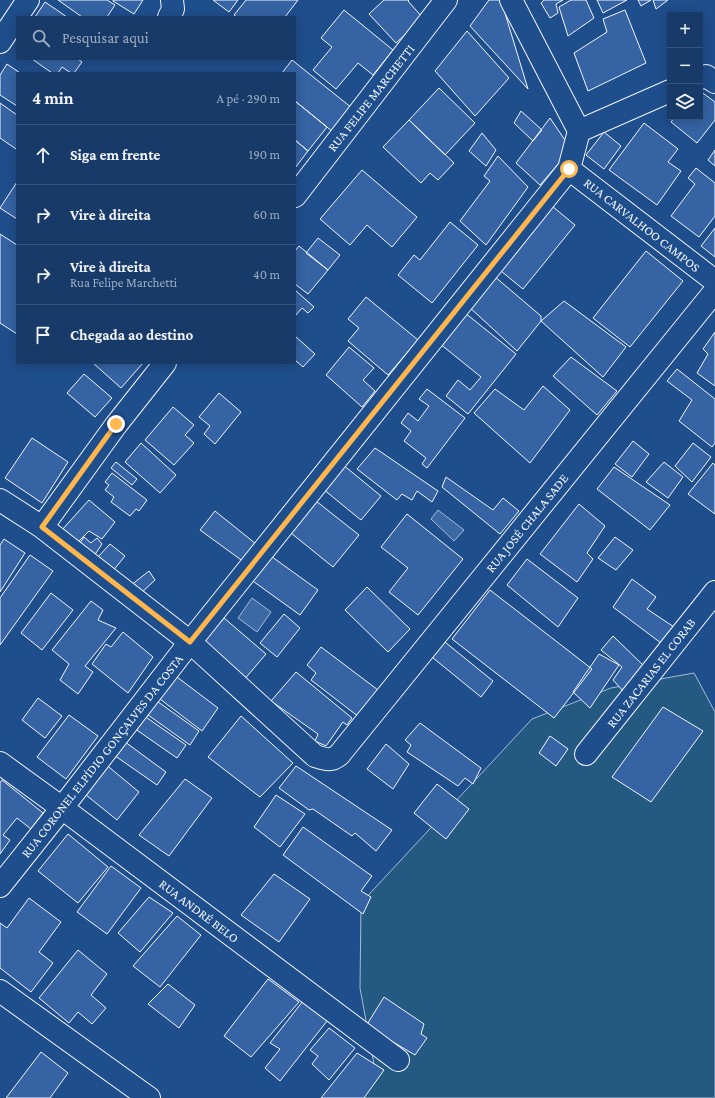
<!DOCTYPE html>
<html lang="pt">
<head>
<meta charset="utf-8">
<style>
	body { margin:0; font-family:"Crimson Pro",serif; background:#20416f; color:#f1f3f6 }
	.controls { position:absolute; right:12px; top:12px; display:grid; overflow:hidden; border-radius:0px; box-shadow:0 2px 10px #0003 }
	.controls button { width:36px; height:36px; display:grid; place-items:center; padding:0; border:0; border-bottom:1px solid #36547d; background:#173a69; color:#f1f3f6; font:20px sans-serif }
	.stop { position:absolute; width:12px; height:12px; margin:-9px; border:3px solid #ffb74d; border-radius:50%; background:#fff }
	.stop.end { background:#ffb74d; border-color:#fff; box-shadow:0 1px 4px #0008 }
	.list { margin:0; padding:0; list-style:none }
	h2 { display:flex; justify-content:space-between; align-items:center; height:52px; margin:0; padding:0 16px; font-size:17px }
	h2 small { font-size:13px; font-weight:400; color:#9eadc0 }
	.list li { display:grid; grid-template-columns:26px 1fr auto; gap:12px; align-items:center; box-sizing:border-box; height:60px; padding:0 16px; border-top:1px solid #36547d }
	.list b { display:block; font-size:15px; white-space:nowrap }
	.list p { margin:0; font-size:13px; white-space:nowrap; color:#9eadc0 }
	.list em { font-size:13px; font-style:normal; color:#9eadc0 }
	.icon { flex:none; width:22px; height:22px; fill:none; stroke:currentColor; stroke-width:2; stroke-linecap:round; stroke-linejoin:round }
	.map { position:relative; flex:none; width:715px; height:1098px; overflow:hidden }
	.search { position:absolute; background:#173a69; box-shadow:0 2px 10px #0003; left:16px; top:16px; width:280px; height:44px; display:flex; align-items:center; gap:10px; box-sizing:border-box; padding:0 14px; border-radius:0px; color:#9eadc0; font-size:15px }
	.panel { position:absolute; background:#173a69; box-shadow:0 2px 10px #0003; left:16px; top:72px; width:280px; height:292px; border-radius:0px }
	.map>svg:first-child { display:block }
</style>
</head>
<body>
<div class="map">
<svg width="715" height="1098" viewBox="0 0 715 1098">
	<rect width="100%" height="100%" fill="#1f4e8c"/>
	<path fill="#245a82" stroke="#a8bbd7" d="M 694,673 L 715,712 L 715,1098 L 331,1098 L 375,1070 L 360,988 L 361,903 L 532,719 L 611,688 Z"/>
	<path fill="#3b69a3" stroke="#a8bbd7" d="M 438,510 L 464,530 L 454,541 L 431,519 Z
		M 252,598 L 271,612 L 257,632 L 238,618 Z"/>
	<path fill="#3563a3" stroke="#f2f6ff" d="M 58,0 L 107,0 L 115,5 L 107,17 L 82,17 Z
		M 113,0 L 143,0 L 134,14 L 113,1 Z
		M 213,0 L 238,0 L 229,12 Z
		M 246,0 L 298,0 L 285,17 L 237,17 L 234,15 Z
		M 384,0 L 409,0 L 408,1 L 423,18 L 396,43 L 369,14 Z
		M 489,0 L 501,0 L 528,89 L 470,26 Z
		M 544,0 L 563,0 L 556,4 L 558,13 L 550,18 L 541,3 Z
		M 571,0 L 586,0 L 594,18 L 568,36 L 559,7 Z
		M 597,0 L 627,0 L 603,13 Z
		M 638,0 L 651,0 L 641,6 Z
		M 653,0 L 668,0 L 656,9 Z
		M 45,2 L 67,17 L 35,17 Z
		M 344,10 L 393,50 L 373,75 L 358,63 L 336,89 L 313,70 L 332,47 L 321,38 Z
		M 625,10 L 646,63 L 588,91 L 574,53 L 607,32 L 603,19 Z
		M 467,31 L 509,78 L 475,116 L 435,71 Z
		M 32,59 L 78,59 L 82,62 L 74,73 L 71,73 L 62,67 L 58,73 L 52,73 Z
		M 292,60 L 352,108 L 333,132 L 295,101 L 295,73 L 282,73 Z
		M 7,64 L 20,73 L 17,73 L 17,106 L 0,95 L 0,75 Z
		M 439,88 L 475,123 L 445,155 L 409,120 Z
		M 700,91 L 715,102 L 715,120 L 697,143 L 671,122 L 675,117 L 700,117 Z
		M 295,101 L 327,127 L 308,151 L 295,140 Z
		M 0,103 L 17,115 L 17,147 L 16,149 L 0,138 Z
		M 521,111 L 542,130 L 533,141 L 514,123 Z
		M 550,118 L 571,149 L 540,185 L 516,163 Z
		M 409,120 L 454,163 L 438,180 L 430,173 L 421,183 L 383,147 Z
		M 644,123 L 678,149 L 668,162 L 681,171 L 657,205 L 609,170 Z
		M 604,132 L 621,146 L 604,169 L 586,155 Z
		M 482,133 L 496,150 L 486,166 L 469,151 Z
		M 295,140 L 308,151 L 295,168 Z
		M 715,150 L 715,166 L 708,160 Z
		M 498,156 L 528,187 L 486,245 L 460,221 L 490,181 L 484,176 Z
		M 696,168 L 715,183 L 715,216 L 699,237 L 671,216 L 695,184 L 688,178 Z
		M 362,170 L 417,217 L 392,247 L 367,225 L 350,245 L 320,219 Z
		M 17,182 L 17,219 L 0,208 Z
		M 547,202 L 575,225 L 523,289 L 496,267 Z
		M 450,222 L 478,245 L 432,303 L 398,275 L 414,255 L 420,260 Z
		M 715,228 L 715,257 L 701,246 Z
		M 0,234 L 17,245 L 17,334 L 0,323 Z
		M 318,238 L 340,255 L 328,270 L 306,253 Z
		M 299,246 L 328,270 L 308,294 L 295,284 L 295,251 Z
		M 646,251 L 683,281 L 630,347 L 593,318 Z
		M 494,276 L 541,316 L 541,321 L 517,351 L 468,306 Z
		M 295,290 L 314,307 L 308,313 L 302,308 L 295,316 Z
		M 366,297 L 418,340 L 388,375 L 348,341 L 359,328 L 348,319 Z
		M 564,301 L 626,347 L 603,377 L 541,321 Z
		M 464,312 L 516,354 L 468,414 L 446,396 L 458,380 L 470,390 L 481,377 L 439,343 Z
		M 715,332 L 715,386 L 697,373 L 708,354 L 703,349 Z
		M 295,336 L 315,354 L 303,367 L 295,360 Z
		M 349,347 L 374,368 L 363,380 L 375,391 L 362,407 L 326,375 Z
		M 571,357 L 617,391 L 597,415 L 553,376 Z
		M 93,363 L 143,363 L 121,388 Z
		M 677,369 L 715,399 L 715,443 L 712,447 L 679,421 L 692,400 L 667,381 Z
		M 84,374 L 112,398 L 95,417 L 67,393 Z
		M 543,386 L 570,410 L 530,463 L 474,413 L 495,389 L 524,410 Z
		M 427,389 L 465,418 L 427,468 L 422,464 L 426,458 L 404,441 L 411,431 L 401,423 L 408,413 L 418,421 L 429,406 L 419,399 Z
		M 219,393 L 241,412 L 215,444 L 204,434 L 210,426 L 199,417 Z
		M 173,407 L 194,425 L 185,435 L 194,443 L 174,465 L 145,440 Z
		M 32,438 L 68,462 L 42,503 L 5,478 Z
		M 633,441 L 649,454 L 632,477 L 615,464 Z
		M 141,443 L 176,475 L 160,493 L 125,462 Z
		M 693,443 L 711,457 L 692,482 L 675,466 Z
		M 375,448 L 438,491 L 432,502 L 417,491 L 412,500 L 402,494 L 397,500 L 357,469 Z
		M 116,462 L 137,479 L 132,485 L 111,468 Z
		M 664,462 L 683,477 L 668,498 L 646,482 Z
		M 713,463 L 715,465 L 715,514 L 688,494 Z
		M 342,464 L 381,496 L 361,520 L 323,489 Z
		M 614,467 L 670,505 L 650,530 L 597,489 Z
		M 112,473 L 147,500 L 139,511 L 136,509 L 130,516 L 111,502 L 114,497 L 105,490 L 109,485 L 105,482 Z
		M 446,477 L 493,510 L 503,498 L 519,511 L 500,534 L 442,487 Z
		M 89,500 L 115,522 L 102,539 L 89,531 L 76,544 L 61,531 Z
		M 316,501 L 359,535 L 333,567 L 291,533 Z
		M 579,504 L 605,526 L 587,553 L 593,559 L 577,582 L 540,554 Z
		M 215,511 L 256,544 L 244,562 L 200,530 Z
		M 407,514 L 463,559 L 418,615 L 389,592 L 408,568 L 381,547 Z
		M 84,537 L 91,543 L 97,538 L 102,544 L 92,559 L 78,546 Z
		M 615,537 L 633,550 L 616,570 L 598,558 Z
		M 4,539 L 25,553 L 0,592 L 0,545 Z
		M 110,544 L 125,556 L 112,572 L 97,558 Z
		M 268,554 L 318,590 L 300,615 L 250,579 Z
		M 30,555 L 53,571 L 0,645 L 0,598 Z
		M 527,559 L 578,598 L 558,627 L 507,585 Z
		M 149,571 L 155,580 L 138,596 L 130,586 Z
		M 632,579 L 656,597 L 647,609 L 674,627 L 661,643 L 613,607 Z
		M 367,587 L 410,629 L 388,652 L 345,610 Z
		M 490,590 L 592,669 L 554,718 L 452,639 Z
		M 51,593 L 73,610 L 42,650 L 21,633 Z
		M 91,601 L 103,610 L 98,620 L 116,628 L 85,666 L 93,672 L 78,694 L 60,680 L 69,664 L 52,650 Z
		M 284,614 L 300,628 L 277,657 L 260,643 Z
		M 224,618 L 266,654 L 243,681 L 201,645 Z
		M 123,632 L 153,657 L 128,693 L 92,664 L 106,644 L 111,647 Z
		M 613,636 L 644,666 L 624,692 L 613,680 L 622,667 L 601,650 Z
		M 440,638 L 493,681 L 481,697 L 427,653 Z
		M 321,647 L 378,690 L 359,717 L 311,680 L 316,673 L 307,665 Z
		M 599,654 L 619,665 L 590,708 L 573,692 Z
		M 296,672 L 352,718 L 347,725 L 343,722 L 326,746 L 315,741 L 318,734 L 271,701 Z
		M 173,674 L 218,708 L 202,731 L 156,696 Z
		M 38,698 L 62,716 L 45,738 L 22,720 Z
		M 154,699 L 199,731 L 190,745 L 144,712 Z
		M 663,707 L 703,731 L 651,802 L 612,777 Z
		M 140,713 L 186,745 L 177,758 L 131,726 Z
		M 69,715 L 98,736 L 66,779 L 37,757 Z
		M 241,716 L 293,763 L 260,797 L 208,757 Z
		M 420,723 L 481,768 L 473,784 L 465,778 L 458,786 L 407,752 L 411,745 L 405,740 Z
		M 550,736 L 568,749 L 556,766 L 539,753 Z
		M 121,739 L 166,772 L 157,785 L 111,753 Z
		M 386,744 L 409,764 L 393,789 L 367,769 Z
		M 104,763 L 139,792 L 117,820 L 81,791 Z
		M 296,766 L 392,830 L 376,851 L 355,833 L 352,836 L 313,809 L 309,810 L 279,788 Z
		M 185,779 L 212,798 L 169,856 L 139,835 Z
		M 2,780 L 43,813 L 31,829 L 17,818 L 3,835 L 10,840 L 0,854 L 0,783 Z
		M 437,784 L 469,809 L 446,839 L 414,813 Z
		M 276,795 L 305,814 L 280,847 L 254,827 Z
		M 303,827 L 372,876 L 361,891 L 371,897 L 363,914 L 283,855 Z
		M 68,834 L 108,867 L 78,903 L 38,871 Z
		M 111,866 L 141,888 L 107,934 L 77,912 Z
		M 274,874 L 310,899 L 279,942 L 241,915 Z
		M 149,897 L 173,913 L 140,952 L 118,933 Z
		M 29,898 L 61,922 L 39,952 L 53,963 L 31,992 L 0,968 L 0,923 L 7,928 Z
		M 177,916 L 201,935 L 160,987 L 133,966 Z
		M 78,950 L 107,974 L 91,995 L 106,1008 L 92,1024 L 78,1012 L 69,1023 L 39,998 Z
		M 268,979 L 299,1002 L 251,1057 L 224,1036 Z
		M 168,984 L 195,1005 L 179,1028 L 148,1004 Z
		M 384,997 L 424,1024 L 421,1034 L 427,1038 L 415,1055 L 366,1026 Z
		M 303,1001 L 327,1021 L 280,1081 L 265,1068 L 280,1049 L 270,1043 Z
		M 329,1028 L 355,1048 L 329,1080 L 312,1064 L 318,1056 L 310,1050 Z
		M 41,1052 L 68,1073 L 50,1098 L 6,1098 Z
		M 357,1053 L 384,1070 L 364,1098 L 321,1098 Z"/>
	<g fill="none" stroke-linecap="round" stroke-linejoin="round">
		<defs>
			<path id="minor" d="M 511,0 L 579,131
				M 169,17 L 173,9 L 172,0
				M 700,78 L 706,76 L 715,82
				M 579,131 L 670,91
				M 569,169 L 715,281
				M 295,196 L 446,0
				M 0,500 L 42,527 L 190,642 L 315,756 C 325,759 330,762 339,755 L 715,291
				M 42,527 L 116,425 L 165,363
				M 586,754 L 715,592
				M 0,763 L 62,808 L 398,1060
				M 0,886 L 62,808 L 190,642 L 569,169 L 579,131
				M 0,991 L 149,1098"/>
			<path id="major" d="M 0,42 L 28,0"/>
		</defs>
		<use href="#minor" stroke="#f2f6ff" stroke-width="24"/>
		<use href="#major" stroke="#f2f6ff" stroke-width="24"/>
		<use href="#minor" stroke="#1f4e8c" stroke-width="22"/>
		<use href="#major" stroke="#1f4e8c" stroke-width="22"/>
	</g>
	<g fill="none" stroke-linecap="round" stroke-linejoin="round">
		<path stroke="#ffb74d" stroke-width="5" d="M 116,424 L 42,527 L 190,642 L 569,169"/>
	</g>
	<g text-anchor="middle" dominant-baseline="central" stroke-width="3" stroke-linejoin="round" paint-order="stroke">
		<g font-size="13" fill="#f2f6ff" stroke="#1f4e8c">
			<text transform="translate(371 98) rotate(-52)">RUA FELIPE MARCHETTI</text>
			<text transform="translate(642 225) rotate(38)">RUA CARVALHOO CAMPOS</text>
			<text transform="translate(527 523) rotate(-51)">RUA JOSÉ CHALA SADE</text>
			<text transform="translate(651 673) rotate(-52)">RUA ZACARIAS EL CORAB</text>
			<text transform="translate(102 756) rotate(-52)">RUA CORONEL ELPÍDIO GONÇALVES DA COSTA</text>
			<text transform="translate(199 911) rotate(37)">RUA ANDRÉ BELO</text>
		</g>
	</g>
</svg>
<div class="controls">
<button>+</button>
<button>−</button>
<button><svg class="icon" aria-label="layers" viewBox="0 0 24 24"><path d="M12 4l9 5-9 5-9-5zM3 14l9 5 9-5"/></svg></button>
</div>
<div class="stop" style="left:569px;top:169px"></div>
<div class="stop end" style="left:116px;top:424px"></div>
<div class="search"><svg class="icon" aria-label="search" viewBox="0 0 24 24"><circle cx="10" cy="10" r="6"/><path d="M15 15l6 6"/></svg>Pesquisar aqui</div>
<section class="panel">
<h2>4 min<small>A pé · 290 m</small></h2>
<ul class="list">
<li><svg class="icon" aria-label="ahead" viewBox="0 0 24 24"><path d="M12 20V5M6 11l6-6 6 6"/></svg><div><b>Siga em frente</b></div><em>190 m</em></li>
<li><svg class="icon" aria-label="right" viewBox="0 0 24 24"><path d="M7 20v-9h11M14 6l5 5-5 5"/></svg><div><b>Vire à direita</b></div><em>60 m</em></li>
<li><svg class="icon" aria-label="right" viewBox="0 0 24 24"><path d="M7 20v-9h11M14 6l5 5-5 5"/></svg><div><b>Vire à direita</b><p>Rua Felipe Marchetti</p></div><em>40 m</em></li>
<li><svg class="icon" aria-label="arrive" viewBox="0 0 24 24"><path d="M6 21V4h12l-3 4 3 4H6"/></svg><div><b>Chegada ao destino</b></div></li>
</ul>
</section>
</div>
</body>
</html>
